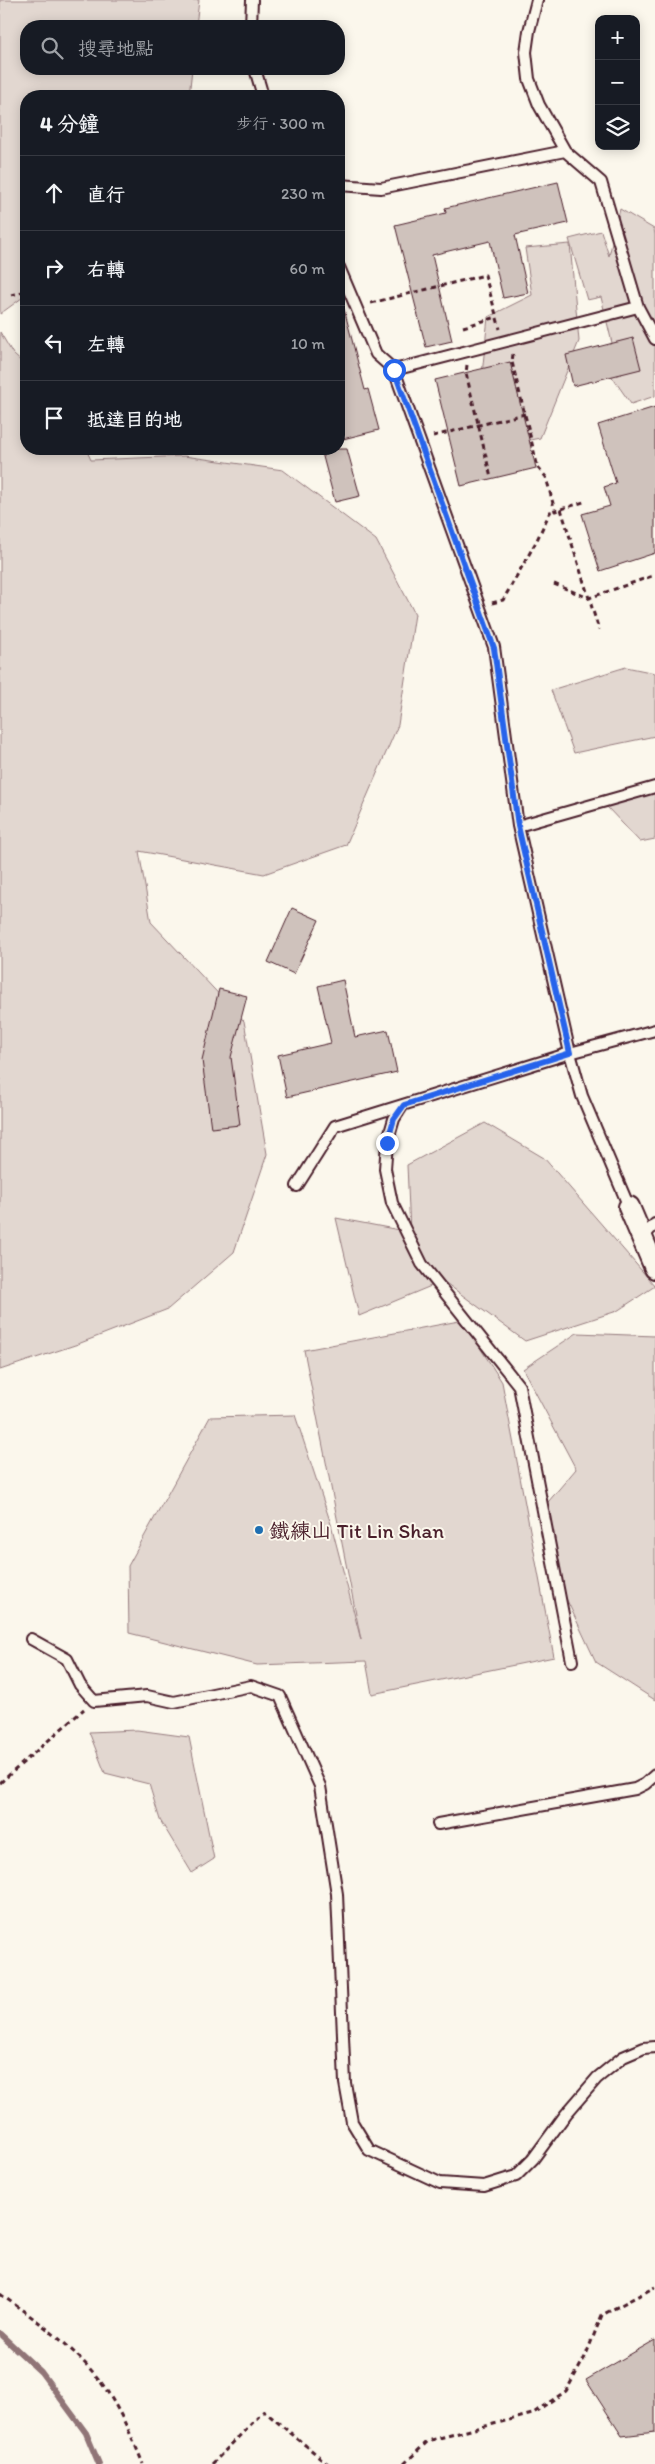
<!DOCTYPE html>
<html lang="zh-TW">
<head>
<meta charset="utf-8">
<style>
	body { margin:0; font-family:Itim,"LXGW WenKai TC",sans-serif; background:#242831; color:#f1f3f6 }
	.controls { position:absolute; right:15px; top:15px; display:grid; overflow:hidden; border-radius:10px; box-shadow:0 2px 12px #0003 }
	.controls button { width:45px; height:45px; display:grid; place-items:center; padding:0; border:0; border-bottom:1px solid #363941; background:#171b24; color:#f1f3f6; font:25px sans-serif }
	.stop { position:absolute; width:15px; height:15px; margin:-11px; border:4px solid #2563eb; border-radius:50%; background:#fff }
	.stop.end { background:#2563eb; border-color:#fff; box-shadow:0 1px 5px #0008 }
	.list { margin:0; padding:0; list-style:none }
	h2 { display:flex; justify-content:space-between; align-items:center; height:65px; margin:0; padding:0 20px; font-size:21px }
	h2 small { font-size:16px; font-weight:400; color:#9ea1a6 }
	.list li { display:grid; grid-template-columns:32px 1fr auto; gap:15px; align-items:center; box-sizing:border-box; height:75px; padding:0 20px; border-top:1px solid #363941 }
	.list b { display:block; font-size:19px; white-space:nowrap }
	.list em { font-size:16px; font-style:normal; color:#9ea1a6 }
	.icon { flex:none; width:28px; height:28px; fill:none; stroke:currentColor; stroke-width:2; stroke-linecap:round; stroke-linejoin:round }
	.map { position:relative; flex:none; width:655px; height:2464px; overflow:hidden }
	.search { position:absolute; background:#171b24; box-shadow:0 2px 12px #0003; left:20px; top:20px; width:325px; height:55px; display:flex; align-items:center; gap:12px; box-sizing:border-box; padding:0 18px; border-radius:20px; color:#9ea1a6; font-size:19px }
	.panel { position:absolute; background:#171b24; box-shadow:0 2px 12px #0003; left:20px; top:90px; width:325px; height:365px; border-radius:20px }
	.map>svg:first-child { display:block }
</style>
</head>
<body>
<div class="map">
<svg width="655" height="2464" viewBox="0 0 655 2464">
	<rect width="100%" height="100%" fill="#fbf7ec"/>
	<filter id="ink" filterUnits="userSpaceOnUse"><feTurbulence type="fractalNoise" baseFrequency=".02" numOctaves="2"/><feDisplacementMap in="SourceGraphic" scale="10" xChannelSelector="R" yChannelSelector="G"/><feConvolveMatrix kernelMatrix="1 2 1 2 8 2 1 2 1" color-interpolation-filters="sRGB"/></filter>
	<g filter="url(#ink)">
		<path fill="#e2d7d0" stroke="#967b7e" d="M 0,0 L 199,0 L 196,26 L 26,26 L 26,69 L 192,69 L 189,96 L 26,96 L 26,295 L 0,314 Z
			M 620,209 L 654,229 L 655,235 L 655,396 L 631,404 L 601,361 L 612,343 L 601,297 L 587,300 L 569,239 L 601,231 L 609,256 Z
			M 570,244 L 579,341 L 540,438 L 474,451 L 488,317 L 532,295 L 525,248 Z
			M 0,332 L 13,354 L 26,366 L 26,449 L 86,449 L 91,460 L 184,456 L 283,470 L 376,540 L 415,614 L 398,725 L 346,845 L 264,874 L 139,851 L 151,922 L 244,1021 L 267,1154 L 234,1252 L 168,1309 L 78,1344 L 0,1370 Z
			M 626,667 L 655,673 L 655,736 L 574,753 L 551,690 Z
			M 655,790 L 655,839 L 640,842 L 607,807 Z
			M 485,1123 L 544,1158 L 655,1286 L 617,1311 L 525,1341 L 443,1281 L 359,1316 L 336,1218 L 410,1232 L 407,1165 Z
			M 459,1321 L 477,1343 L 502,1382 L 554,1657 L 372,1694 L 366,1661 L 257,1665 L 129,1633 L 128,1566 L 210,1417 L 295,1415 L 331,1524 L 361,1640 L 304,1350 Z
			M 577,1333 L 655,1336 L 655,1700 L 596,1662 L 565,1596 L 537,1515 L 576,1469 L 523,1369 Z
			M 137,1730 L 189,1737 L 214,1859 L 192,1873 L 160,1820 L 149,1784 L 105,1773 L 89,1732 Z"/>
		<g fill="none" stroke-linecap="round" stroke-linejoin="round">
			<path stroke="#907477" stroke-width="6" d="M 0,2334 L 41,2372 L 86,2433 L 99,2464"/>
		</g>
		<path fill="#cfc2bc" stroke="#4a1f2b" d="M 558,182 L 568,223 L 515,235 L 528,293 L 503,298 L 490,241 L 432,255 L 452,341 L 426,347 L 395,225 L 446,213 L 445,208 Z
			M 344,309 L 365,390 L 368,389 L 379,430 L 339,440 L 339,310 Z
			M 633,338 L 641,369 L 573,386 L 566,355 Z
			M 510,362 L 536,468 L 461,486 L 435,380 Z
			M 655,407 L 655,553 L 600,571 L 582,514 L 610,506 L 604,487 L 616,483 L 598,425 Z
			M 321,449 L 347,449 L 360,496 L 335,502 Z
			M 292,908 L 319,920 L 294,974 L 268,962 Z
			M 343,980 L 355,1037 L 388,1030 L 397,1072 L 287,1097 L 278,1055 L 331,1043 L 318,986 Z
			M 219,989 L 247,996 L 231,1057 L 240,1125 L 211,1128 L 202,1060 Z
			M 655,2340 L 655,2432 L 622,2436 L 586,2380 Z"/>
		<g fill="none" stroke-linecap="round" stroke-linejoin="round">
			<defs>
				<path id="lane" d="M 537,0 L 529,31 L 526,52 L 529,79 L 539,105 L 565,151 L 601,182 L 638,307 L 655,339
					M 251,26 L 252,0
					M 255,69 L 263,96
					M 339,185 L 381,188 L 565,151
					M 339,267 L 376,354 L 394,370 L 494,647 L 518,826 L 570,1053 L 582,1096 L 629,1207
					M 394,370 L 638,307
					M 518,826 L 655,787
					M 403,1105 L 394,1119 L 387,1143 L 385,1169 L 392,1203 L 422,1264 L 519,1386 L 572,1661
					M 297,1186 L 335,1126 L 570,1053 L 655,1030
					M 642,1238 L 655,1224
					M 31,1639 L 67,1659 L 80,1685 L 94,1701 L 147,1696 L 174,1702 L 251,1686 L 280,1696 L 320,1786 L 337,1894 L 345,2083 L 352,2122 L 369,2150 L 440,2183 L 484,2186 L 516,2176 L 533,2159 L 566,2114 L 597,2078 L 623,2057 L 644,2048 L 655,2047
					M 438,1824 L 635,1789 L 645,1784 L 655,1775"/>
				<path id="street" d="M 629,1207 L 655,1268"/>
			</defs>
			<use href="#lane" stroke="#4a1f2b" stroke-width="14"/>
			<use href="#street" stroke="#4a1f2b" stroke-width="24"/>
			<path stroke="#4a1f2b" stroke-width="3" stroke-dasharray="5 4" stroke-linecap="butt" d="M 11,295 L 26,291
				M 371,303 L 485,275 L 500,329
				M 463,327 L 497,317
				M 513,354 L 512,362 L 538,468 L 546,477 L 555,511 L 587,501
				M 467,365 L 466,373 L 491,478
				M 433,436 L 525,414
				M 561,509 L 599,630
				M 554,584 L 589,598 L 655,575
				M 492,603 L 503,600 L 536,542 L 550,512 L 555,511
				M 0,1783 L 84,1709
				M 0,2294 C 32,2317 65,2340 91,2370 C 113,2394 131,2434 143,2464
				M 212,2464 L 264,2411 L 328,2464
				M 404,2464 L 428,2441 L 532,2414 L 566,2391 L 585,2357 L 602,2315 L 655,2287"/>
			<use href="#lane" stroke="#fbf7ec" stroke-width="10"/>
			<use href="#street" stroke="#fbf7ec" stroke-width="20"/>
		</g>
	</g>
	<g fill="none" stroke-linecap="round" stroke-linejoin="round" filter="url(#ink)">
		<path stroke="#2563eb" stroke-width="6" d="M 387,1143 L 394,1119 L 404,1105 L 570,1053 L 518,826 L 494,648 L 394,370"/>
	</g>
	<circle fill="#1f6fb2" stroke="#fbf7ec" stroke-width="2" cx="259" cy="1530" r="5"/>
	<g text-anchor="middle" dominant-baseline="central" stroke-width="4" stroke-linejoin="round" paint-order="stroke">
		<g font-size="21" fill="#4a1f2b" stroke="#fbf7ec" text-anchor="start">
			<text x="269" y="1530">鐵練山 Tit Lin Shan</text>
		</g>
	</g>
</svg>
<div class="controls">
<button>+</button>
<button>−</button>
<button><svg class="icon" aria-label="layers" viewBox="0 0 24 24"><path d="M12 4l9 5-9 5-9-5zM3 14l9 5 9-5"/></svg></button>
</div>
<div class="stop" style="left:394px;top:370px"></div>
<div class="stop end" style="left:387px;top:1143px"></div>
<div class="search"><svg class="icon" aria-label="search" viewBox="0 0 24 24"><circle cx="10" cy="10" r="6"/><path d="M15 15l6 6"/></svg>搜尋地點</div>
<section class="panel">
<h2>4 分鐘<small>步行 · 300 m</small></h2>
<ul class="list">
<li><svg class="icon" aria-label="ahead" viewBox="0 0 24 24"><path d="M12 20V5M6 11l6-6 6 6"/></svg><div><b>直行</b></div><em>230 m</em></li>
<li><svg class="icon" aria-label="right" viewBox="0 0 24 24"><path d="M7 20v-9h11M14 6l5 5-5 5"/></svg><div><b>右轉</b></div><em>60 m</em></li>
<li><svg class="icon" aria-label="left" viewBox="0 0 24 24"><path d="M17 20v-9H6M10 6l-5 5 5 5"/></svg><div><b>左轉</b></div><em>10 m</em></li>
<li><svg class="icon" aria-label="arrive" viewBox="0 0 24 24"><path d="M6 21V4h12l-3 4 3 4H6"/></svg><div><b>抵達目的地</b></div></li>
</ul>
</section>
</div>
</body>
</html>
